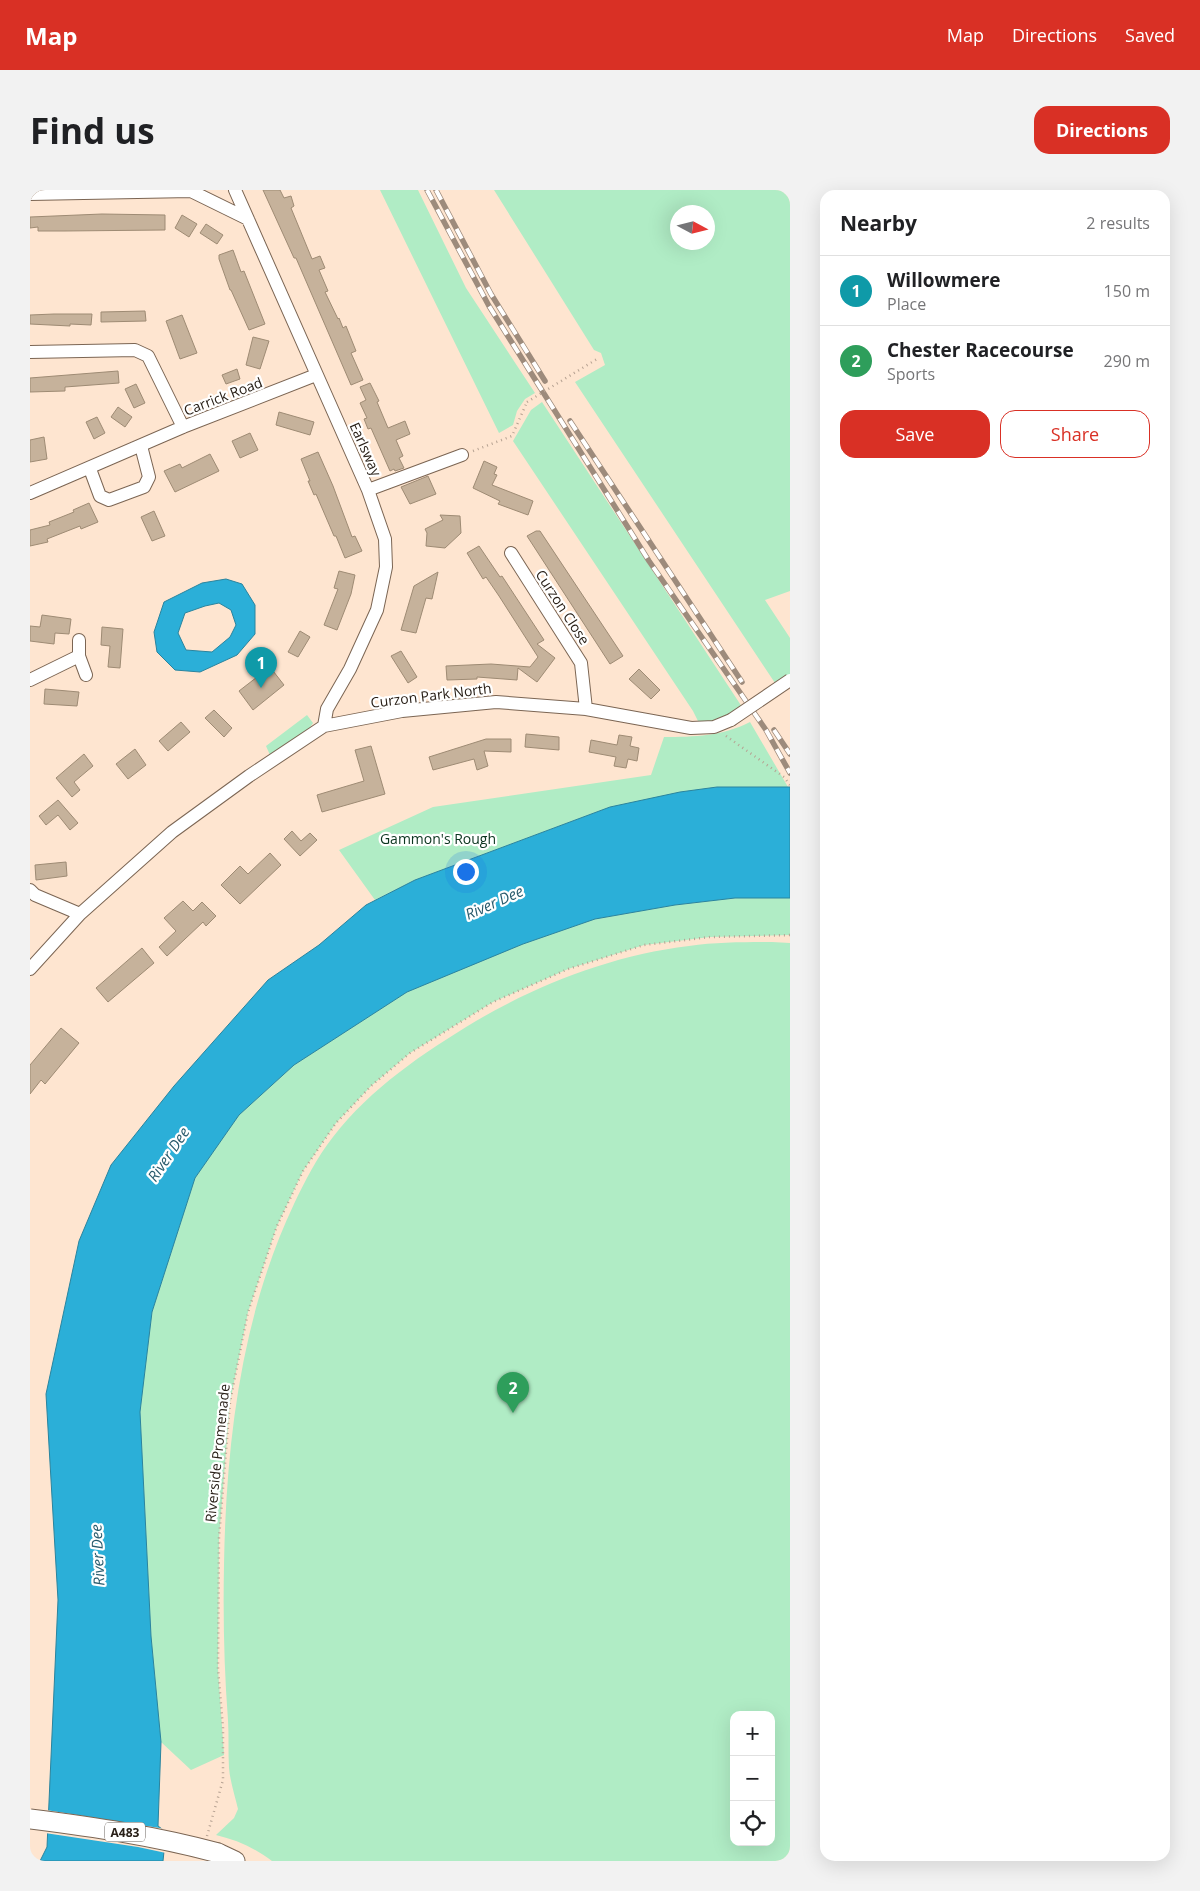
<!DOCTYPE html>
<html lang="en">
<head>
<meta charset="utf-8">
<style>
	body { margin:0; font-family:"Open Sans",sans-serif; background:#f2f2f2; color:#202124 }
	.controls { position:absolute; right:15px; bottom:15px; display:grid; overflow:hidden; border-radius:10px; box-shadow:0 5px 20px #0002 }
	.controls button { width:45px; height:45px; display:grid; place-items:center; padding:0; border:0; border-bottom:1px solid #e0e0e0; background:#fff; color:#202124; font:25px sans-serif }
	.compass { position:absolute; left:640px; top:15px; width:45px; height:45px; border-radius:50%; background:#fff; box-shadow:0 5px 20px #0002; rotate:97deg }
	.you { position:absolute; left:435px; top:681px; width:18px; height:18px; margin:-12px; border:4px solid #fff; border-radius:50%; background:#1a73e8; box-shadow:0 0 0 8px #1a73e833 }
	.badge { display:grid; place-items:center; width:32px; height:32px; border-radius:50%; background:#d93025; color:#fff; font-size:16px; font-weight:700 }
	.pin { position:absolute; translate:-50% -41px; filter:drop-shadow(0 1px 2px #0008) }
	.pin::after { content:''; position:absolute; top:26px; width:18px; height:15px; background:inherit; clip-path:polygon(0 0,100% 0,50% 100%) }
	.list { margin:0; padding:0; list-style:none }
	h2 { display:flex; justify-content:space-between; align-items:center; height:65px; margin:0; padding:0 20px; font-size:21px }
	h2 small { font-size:16px; font-weight:400; color:#757577 }
	.list li { display:grid; grid-template-columns:32px 1fr auto; gap:15px; align-items:center; box-sizing:border-box; height:70px; padding:0 20px; border-top:1px solid #e0e0e0 }
	.list b { display:block; font-size:19px; white-space:nowrap }
	.list p { margin:0; font-size:16px; white-space:nowrap; color:#757577 }
	.list em { font-size:16px; font-style:normal; color:#757577 }
	.actions { display:flex; gap:10px; padding:15px 20px }
	.actions a { flex:1; padding:11px 0; border:1px solid #d93025; border-radius:15px; text-align:center; font-size:18px; color:#d93025 }
	.actions .main { background:#d93025; color:#fff }
	.icon { flex:none; width:28px; height:28px; fill:none; stroke:currentColor; stroke-width:2; stroke-linecap:round; stroke-linejoin:round }
	.map { position:relative; flex:none; width:760px; height:1671px; overflow:hidden; border-radius:15px }
	header { display:flex; align-items:center; gap:30px; box-sizing:border-box; height:70px; padding:0 25px; background:#d93025; color:#fff }
	header strong { font-size:24px }
	nav { display:flex; gap:28px; margin-inline-start:auto; font-size:18px }
	.intro { display:flex; align-items:center; justify-content:space-between; box-sizing:border-box; height:120px; padding:0 30px }
	h1 { margin:0; font-size:35px }
	.button { padding:12px 22px; border-radius:15px; background:#d93025; color:#fff; font-size:18px; font-weight:700 }
	main { display:flex; gap:30px; padding:0 30px }
	aside { flex:1; background:#fff; border-radius:15px; box-shadow:0 5px 20px #0002 }
	.map>svg:first-child { display:block }
</style>
</head>
<body>
<header>
<strong>Map</strong>
<nav><a>Map</a><a>Directions</a><a>Saved</a></nav>
</header>
<div class="intro"><h1>Find us</h1><a class="button">Directions</a></div>
<main>
<div class="map">
<svg width="760" height="1671" viewBox="0 0 760 1671">
	<rect width="100%" height="100%" fill="#fee5d0"/>
	<path fill="#b0ecc5" fill-rule="evenodd" d="M 350,0 L 388,0 L 436,98 L 505,203 L 495,209 L 487,221 L 483,235 L 469,243 Z
		M 464,0 L 760,0 L 760,401 L 735,410 L 760,448 L 760,485 L 747,496 L 545,192 L 575,175 L 571,163 L 564,160 ZM 648,22 L 678,22 L 678,52 L 648,52 Z
		M 512,212 L 714,520 L 688,536 L 669,533 L 663,521 L 483,251 L 501,220 Z
		M 277,525 L 283,533 L 274,546 L 240,565 L 236,556 Z
		M 720,532 L 758,597 L 687,597 L 580,617 L 385,690 L 345,710 L 309,660 L 403,617 L 621,585 L 634,547 C 664,547 693,546 720,532 Z
		M 705,708 L 760,708 L 760,745 L 680,747 L 614,755 L 538,779 L 463,812 L 380,863 L 341,896 L 306,933 L 273,981 L 247,1036 L 218,1122 L 200,1212 L 189,1348 L 188,1479 L 194,1565 L 161,1580 L 131,1552 L 121,1446 L 110,1222 L 122,1122 L 165,988 L 209,925 L 264,875 L 377,802 L 493,754 L 565,729 L 645,715 Z
		M 742,752 L 760,753 L 760,1671 L 242,1671 C 225,1658 207,1650 186,1645 L 204,1628 L 208,1619 C 205,1606 200,1591 199,1578 C 198,1562 199,1546 198,1530 C 194,1478 193,1427 194,1375 C 196,1253 211,1126 264,1014 C 275,991 287,967 303,947 C 341,898 393,863 446,831 C 511,793 584,765 659,756 C 686,752 714,752 742,752 ZM 704,1525 L 741,1525 L 741,1652 L 704,1652 Z"/>
	<path fill="#2bafd8" stroke="#2a849e" fill-rule="evenodd" d="M 196,389 L 212,394 L 225,415 L 225,444 L 207,465 L 170,482 L 145,480 L 127,462 L 124,442 L 134,412 L 172,393 ZM 189,413 L 201,420 L 206,435 L 200,447 L 182,462 L 156,460 L 148,443 L 155,423 L 175,416 Z
		M 687,597 L 760,597 L 760,708 L 705,708 L 645,715 L 565,729 L 493,754 L 377,802 L 264,875 L 209,925 L 165,988 L 122,1122 L 110,1222 L 121,1446 L 131,1552 L 128,1636 L 136,1642 L 133,1671 L 10,1671 L 17,1657 L 28,1410 L 16,1204 L 49,1051 L 81,975 L 144,896 L 238,790 L 289,755 L 336,715 L 385,690 L 580,617 L 650,602 Z"/>
	<path fill="#fee5d0" d="M 16,1620 L 136,1639 L 139,1642 L 136,1663 L 108,1657 L 15,1643 Z"/>
	<path fill="#c6b29b" stroke="#9e8b74" d="M 233,0 L 250,0 L 254,8 L 261,6 L 264,16 L 261,18 L 282,69 L 290,66 L 295,78 L 289,80 L 298,101 L 295,102 L 308,129 L 309,128 L 313,138 L 316,136 L 326,161 L 321,163 L 333,190 L 321,195 L 266,68 L 264,68 Z
		M 72,24 L 135,25 L 135,40 L 34,41 L 8,41 L 8,37 L 0,38 L 0,27 Z
		M 152,25 L 167,34 L 159,47 L 145,38 Z
		M 176,34 L 193,45 L 187,54 L 170,43 Z
		M 203,60 L 211,82 L 214,81 L 235,134 L 219,140 L 201,100 L 200,100 L 189,69 L 189,65 Z
		M 115,121 L 116,131 L 71,132 L 71,122 Z
		M 24,124 L 62,124 L 61,135 L 40,134 L 40,136 L 0,134 L 0,125 Z
		M 152,125 L 167,163 L 150,169 L 136,131 Z
		M 223,147 L 239,151 L 230,179 L 216,175 Z
		M 207,179 L 210,189 L 196,194 L 192,185 Z
		M 88,181 L 89,193 L 35,197 L 35,201 L 0,202 L 0,188 Z
		M 340,193 L 349,211 L 347,212 L 358,238 L 375,231 L 380,244 L 366,250 L 373,266 L 369,268 L 374,278 L 365,281 L 364,279 L 360,281 L 341,238 L 338,239 L 334,229 L 337,228 L 330,213 L 336,210 L 330,197 Z
		M 106,194 L 115,213 L 104,218 L 95,199 Z
		M 88,217 L 102,227 L 95,237 L 81,227 Z
		M 249,222 L 284,232 L 280,245 L 246,235 Z
		M 67,227 L 75,243 L 64,249 L 56,232 Z
		M 220,243 L 228,260 L 210,268 L 202,251 Z
		M 14,247 L 17,269 L 0,272 L 0,250 Z
		M 288,262 L 303,296 L 322,347 L 325,346 L 332,361 L 315,368 L 306,346 L 304,346 L 286,304 L 284,305 L 278,291 L 280,291 L 271,269 Z
		M 180,264 L 189,281 L 145,302 L 134,281 L 150,274 L 152,278 Z
		M 454,271 L 467,277 L 464,284 L 467,285 L 462,295 L 503,311 L 498,325 L 468,314 L 470,311 L 443,298 Z
		M 398,286 L 406,304 L 380,314 L 371,297 Z
		M 59,313 L 68,332 L 51,339 L 50,336 L 17,349 L 18,352 L 0,356 L 0,340 L 20,335 L 19,332 L 44,322 L 43,320 Z
		M 124,321 L 135,346 L 122,351 L 111,327 Z
		M 410,325 L 430,326 L 431,343 L 415,358 L 396,356 L 397,343 L 395,339 L 413,330 Z
		M 506,341 L 510,341 L 593,466 L 580,474 L 497,346 Z
		M 449,356 L 470,387 L 472,386 L 514,450 L 507,454 L 525,468 L 507,492 L 488,478 L 487,490 L 447,487 L 447,489 L 417,490 L 416,476 L 461,474 L 500,477 L 508,467 L 469,406 L 456,387 L 453,389 L 437,363 Z
		M 309,381 L 325,385 L 321,404 L 307,440 L 294,435 L 308,399 L 304,398 Z
		M 408,382 L 402,409 L 396,408 L 386,443 L 371,440 L 384,396 Z
		M 12,425 L 41,429 L 39,444 L 25,443 L 24,454 L 0,451 L 0,436 L 10,437 Z
		M 72,437 L 93,439 L 90,478 L 78,477 L 80,456 L 71,455 Z
		M 270,441 L 280,447 L 268,467 L 258,462 Z
		M 371,461 L 387,487 L 378,493 L 361,466 Z
		M 240,477 L 254,495 L 223,520 L 209,501 Z
		M 609,479 L 630,500 L 621,509 L 599,489 Z
		M 15,499 L 49,502 L 47,516 L 14,514 Z
		M 184,520 L 202,538 L 194,547 L 175,528 Z
		M 151,532 L 160,542 L 138,561 L 129,551 Z
		M 496,544 L 529,547 L 529,560 L 495,557 Z
		M 589,545 L 602,547 L 600,556 L 609,558 L 607,571 L 598,569 L 596,578 L 584,576 L 586,567 L 559,562 L 561,550 L 587,555 Z
		M 456,549 L 481,549 L 481,562 L 454,561 L 458,576 L 447,580 L 444,569 L 403,580 L 399,567 Z
		M 341,556 L 355,604 L 292,622 L 287,605 L 334,591 L 325,560 Z
		M 105,559 L 116,575 L 98,589 L 86,574 Z
		M 54,564 L 63,576 L 44,592 L 50,600 L 42,607 L 26,588 Z
		M 28,610 L 48,633 L 40,640 L 28,625 L 16,635 L 9,626 Z
		M 262,641 L 271,651 L 280,643 L 287,650 L 270,666 L 254,649 Z
		M 240,663 L 251,675 L 210,714 L 191,695 L 210,676 L 218,684 Z
		M 36,672 L 37,686 L 6,690 L 5,675 Z
		M 153,711 L 163,721 L 172,712 L 186,726 L 176,736 L 173,732 L 137,766 L 129,757 L 146,741 L 134,728 Z
		M 112,758 L 124,773 L 78,812 L 66,798 Z
		M 31,838 L 49,853 L 15,894 L 11,890 L 0,904 L 0,875 Z"/>
	<g fill="none" stroke-linecap="round" stroke-linejoin="round">
		<defs>
			<path id="minor" d="M 205,0 L 338,300 L 355,349 L 356,377 L 347,420 L 320,479 L 297,519 L 294,536
				M 0,4 L 161,1 L 218,29
				M 0,162 L 105,160 L 118,166 L 153,237
				M 60,279 L 70,306 L 79,310 L 114,297 L 119,287 L 111,256
				M 338,300 L 432,265
				M 0,303 L 153,237 L 286,185
				M 481,363 L 551,473 L 556,519
				M 49,450 L 49,466 L 56,485
				M 0,490 L 49,466
				M 0,700 L 5,705 L 50,724
				M 0,779 L 50,724 L 142,642 L 219,586 L 294,536 L 372,521 L 466,512 L 556,519 L 661,538 L 684,537 L 701,530"/>
			<path id="highway" d="M 188,1663 L 205,1671"/>
		</defs>
		<use href="#minor" stroke="#7b6553" stroke-width="14"/>
		<use href="#highway" stroke="#7b6553" stroke-width="21"/>
		<path stroke="#b6a292" stroke-width="2.5" stroke-dasharray="1 4" stroke-linecap="butt" d="M 443,261 L 482,246 L 497,212
			M 696,546 L 754,587 L 760,595
			M 177,1646 L 193,1590 L 193,1538 L 188,1479 L 189,1348 L 200,1212 L 218,1122 L 247,1036 L 273,981 L 306,933 L 341,896 L 380,863 L 463,812 L 538,779 L 614,755 L 680,747 L 760,745"/>
		<use href="#minor" stroke="#fff" stroke-width="12"/>
		<use href="#highway" stroke="#fff" stroke-width="19"/>
		<defs>
			<path id="rail" d="M 397,0 L 459,116 L 619,371 L 736,540 L 760,583
				M 406,0 L 461,104 L 515,191
				M 540,231 L 712,492
				M 744,540 L 760,564"/>
		</defs>
		<use href="#rail" stroke="#9d8b7c" stroke-width="5.5"/>
		<use href="#rail" stroke="#fff" stroke-width="4" stroke-dasharray="11" stroke-linecap="butt"/>
		<defs>
			<path id="minor-bridge" d="M 701,530 L 760,490"/>
			<path id="highway-bridge" d="M 0,1629 C 63,1637 126,1646 188,1663"/>
		</defs>
		<use href="#minor-bridge" stroke="#7b6553" stroke-width="14" stroke-linecap="butt"/>
		<use href="#highway-bridge" stroke="#7b6553" stroke-width="21" stroke-linecap="butt"/>
		<path stroke="#b6a292" stroke-width="2.5" stroke-dasharray="1 4" stroke-linecap="butt" d="M 497,212 L 567,169"/>
		<use href="#minor-bridge" stroke="#fff" stroke-width="12"/>
		<use href="#highway-bridge" stroke="#fff" stroke-width="19"/>
	</g>
	<g text-anchor="middle" dominant-baseline="central" stroke-width="4.5" stroke-linejoin="round" paint-order="stroke">
		<rect fill="#fff" stroke="#69635d" stroke-width="1" x="75" y="1632.5" width="40" height="19" rx="4"/>
		<g font-size="12" font-weight="bold" fill="#292018">
			<text x="95" y="1642">A483</text>
		</g>
		<g font-size="14" fill="#292018" stroke="#fff">
			<text transform="translate(193 206) rotate(-21)">Carrick Road</text>
			<text transform="translate(336 259) rotate(66)">Earlsway</text>
			<text transform="translate(533 417) rotate(57)">Curzon Close</text>
			<text transform="translate(401 505) rotate(-7)">Curzon Park North</text>
			<text transform="translate(187 1263) rotate(-84)">Riverside Promenade</text>
		</g>
		<g font-size="14" fill="#0a341e" stroke="#fff">
			<text x="408" y="648">Gammon's Rough</text>
		</g>
		<g font-size="15" font-style="italic" fill="#295b6d" stroke="#fff">
			<text transform="translate(464 712) rotate(-24)">River Dee</text>
			<text transform="translate(138 964) rotate(-56)">River Dee</text>
			<text transform="translate(67 1365) rotate(-93)">River Dee</text>
		</g>
	</g>
</svg>
<div class="controls">
<button>+</button>
<button>−</button>
<button><svg class="icon" aria-label="locate" viewBox="0 0 24 24"><circle cx="12" cy="12" r="6"/><path d="M12 2v4M12 18v4M2 12h4M18 12h4"/></svg></button>
</div>
<svg class="compass" viewBox="-18 -18 36 36"><path d="M0-13l5 13h-10z" fill="#e53935"/><path d="M0 13l5-13h-10z" fill="#757577"/></svg>
<div class="you"></div>
<div class="pin badge" style="left:231px;top:498px;background:#0f9aa8">1</div>
<div class="pin badge" style="left:483px;top:1223px;background:#2e9e5b">2</div>
</div>
<aside>
<h2>Nearby<small>2 results</small></h2>
<ul class="list">
<li><span class="badge" style="background:#0f9aa8">1</span><div><b>Willowmere</b><p>Place</p></div><em>150 m</em></li>
<li><span class="badge" style="background:#2e9e5b">2</span><div><b>Chester Racecourse</b><p>Sports</p></div><em>290 m</em></li>
</ul>
<div class="actions"><a class="main">Save</a><a>Share</a></div>
</aside>
</main>
</body>
</html>
